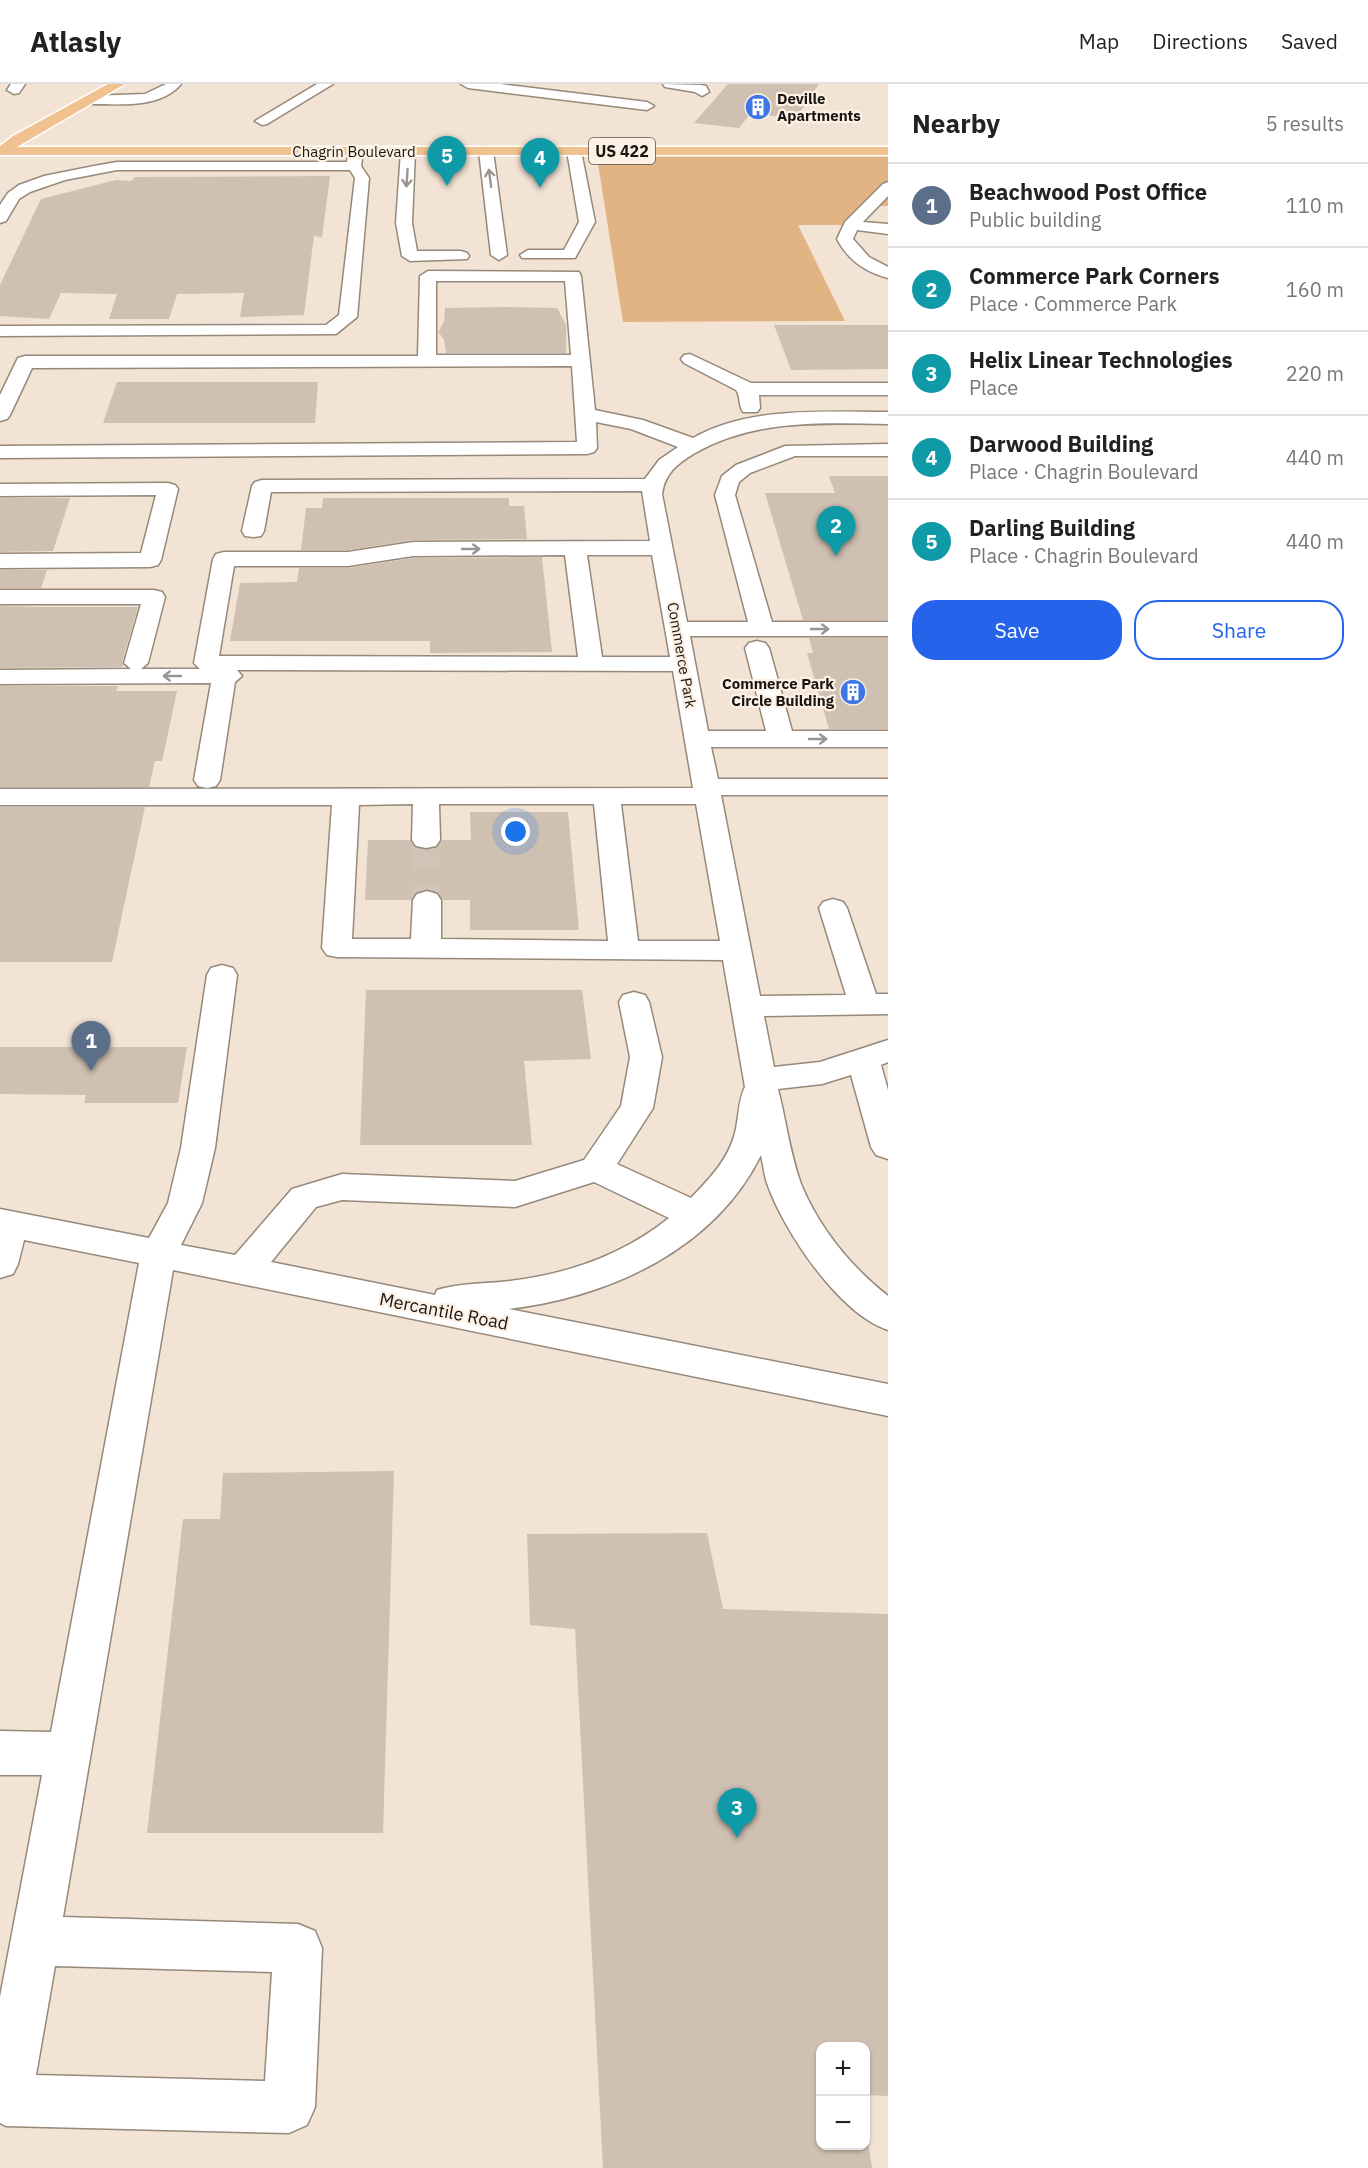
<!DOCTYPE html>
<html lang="en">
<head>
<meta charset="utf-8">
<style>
	body { margin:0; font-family:"IBM Plex Sans",sans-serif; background:#f6f6f6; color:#222 }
	.controls { position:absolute; right:18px; bottom:18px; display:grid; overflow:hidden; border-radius:12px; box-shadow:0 2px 4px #0004 }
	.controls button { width:54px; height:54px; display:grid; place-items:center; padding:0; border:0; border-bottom:2px solid #e0e0e0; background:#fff; color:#222; font:30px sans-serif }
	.you { position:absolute; left:516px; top:748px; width:21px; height:21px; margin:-15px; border:4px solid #fff; border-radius:50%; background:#1a73e8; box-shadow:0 0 0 9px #1a73e833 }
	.badge { display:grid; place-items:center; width:39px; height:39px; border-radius:50%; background:#2563eb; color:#fff; font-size:20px; font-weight:700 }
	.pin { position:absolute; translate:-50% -50px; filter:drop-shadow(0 2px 3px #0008) }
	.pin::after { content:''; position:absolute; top:32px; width:21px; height:18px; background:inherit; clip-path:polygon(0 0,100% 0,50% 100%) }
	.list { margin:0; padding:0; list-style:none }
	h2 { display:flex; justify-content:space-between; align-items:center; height:78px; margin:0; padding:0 24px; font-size:26px }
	h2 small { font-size:20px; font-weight:400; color:#767676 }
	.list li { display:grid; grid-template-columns:39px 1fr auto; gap:18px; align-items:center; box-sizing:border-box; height:84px; padding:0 24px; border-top:2px solid #e0e0e0 }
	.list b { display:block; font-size:22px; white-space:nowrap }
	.list p { margin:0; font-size:20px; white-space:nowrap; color:#767676 }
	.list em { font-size:20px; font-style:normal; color:#767676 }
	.actions { display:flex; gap:12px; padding:18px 24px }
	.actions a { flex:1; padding:14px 0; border:2px solid #2563eb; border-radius:24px; text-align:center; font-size:21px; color:#2563eb }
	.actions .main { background:#2563eb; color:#fff }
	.map { position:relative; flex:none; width:888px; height:2084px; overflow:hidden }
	header { display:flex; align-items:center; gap:36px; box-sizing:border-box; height:84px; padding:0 30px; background:#fff; border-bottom:2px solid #e0e0e0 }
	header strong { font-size:28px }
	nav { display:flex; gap:33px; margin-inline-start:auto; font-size:21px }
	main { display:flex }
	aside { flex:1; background:#fff }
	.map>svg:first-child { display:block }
</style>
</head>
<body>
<header>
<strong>Atlasly</strong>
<nav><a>Map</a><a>Directions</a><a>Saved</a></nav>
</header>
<main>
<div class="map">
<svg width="888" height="2084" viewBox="0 0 888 2084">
	<rect width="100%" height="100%" fill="#f2e3d4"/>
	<path fill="#e2b383" d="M 596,67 L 888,67 L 888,122 L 870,122 L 851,141 L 798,141 L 845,237 L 623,238 Z"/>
	<path fill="#cfc0b2" d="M 728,0 L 819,0 L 796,34 L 750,30 L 739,44 L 694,39 Z
		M 330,92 L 322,153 L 314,152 L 304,231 L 240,233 L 244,209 L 177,210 L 169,235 L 109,235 L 117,210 L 61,209 L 49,235 L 0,232 L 0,201 L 41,115 L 116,96 L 131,97 L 135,93 Z
		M 504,223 L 557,224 L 566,241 L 566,269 L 446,269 L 444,255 L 438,248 L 444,238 L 445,224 Z
		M 774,241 L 888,241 L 888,285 L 791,286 Z
		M 117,298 L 318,298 L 315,339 L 103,339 Z
		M 829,392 L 888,392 L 888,536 L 803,536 L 765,409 L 835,409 Z
		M 0,414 L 70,414 L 53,467 L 0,468 Z
		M 323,414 L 509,414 L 509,422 L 524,422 L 527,455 L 413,456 L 348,466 L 301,466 L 306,424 L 322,424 Z
		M 542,473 L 552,568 L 430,569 L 430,557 L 230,557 L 240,499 L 297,498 L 299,484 L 348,484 L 413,474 Z
		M 0,486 L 47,486 L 41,504 L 0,504 Z
		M 0,522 L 34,523 L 138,523 L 122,578 L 123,583 L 0,584 Z
		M 809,554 L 888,554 L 888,645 L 829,645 L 807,569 L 813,569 Z
		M 0,602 L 118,602 L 116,607 L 177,607 L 162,677 L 155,677 L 149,703 L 0,703 Z
		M 0,723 L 145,723 L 112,878 L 0,878 Z
		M 470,728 L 568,728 L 579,846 L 470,846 L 470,816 L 443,816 L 438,808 L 428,805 L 416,808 L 411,816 L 365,816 L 368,756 L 410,756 L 414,763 L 426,766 L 436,764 L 442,756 L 471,756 Z
		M 366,906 L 582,906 L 591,975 L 524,977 L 532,1061 L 360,1061 Z
		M 0,963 L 187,963 L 178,1019 L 84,1019 L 86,1011 L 0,1010 Z
		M 394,1387 L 383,1749 L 147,1749 L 183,1435 L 220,1435 L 223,1389 Z
		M 707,1449 L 723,1525 L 888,1530 L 888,2012 L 866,2011 L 866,1962 L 820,1962 L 820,2061 L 866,2061 L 866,2045 L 872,2084 L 603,2084 L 575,1545 L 530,1541 L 527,1450 Z"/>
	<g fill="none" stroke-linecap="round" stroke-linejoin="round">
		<path stroke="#d1c4b6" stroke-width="29" stroke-dasharray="29 15" stroke-linecap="butt" d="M 426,756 L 427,816"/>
		<defs>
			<path id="minor" d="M 11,0 L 25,0 L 19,9 L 14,10 L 7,6 Z
				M 166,0 L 181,0 C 160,25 119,20 90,20 L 83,16 L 90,12 L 145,10 Z
				M 317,0 L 333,0 L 267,40 L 262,41 L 255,37 Z
				M 461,0 L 500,0 L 647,18 L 654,22 L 647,26 L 468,4 Z
				M 663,0 L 701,1 L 706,2 L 709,8 L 702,12 L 695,8 L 665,3 Z
				M 356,63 L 363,67 L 361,82 L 369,94 L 357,233 L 336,250 L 0,252 L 0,242 L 326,241 L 339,231 L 355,94 L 350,86 L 117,86 L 65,96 L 30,108 L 19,115 L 6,137 L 0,139 L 0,121 L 8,109 L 19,101 L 44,92 L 94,82 L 117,78 L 347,78 L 349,67 Z
				M 408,63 L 415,67 L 412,139 L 417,167 L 461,167 L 467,169 L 469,172 L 467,175 L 410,177 L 402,172 L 396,139 L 401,67 Z
				M 486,63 L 493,67 L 507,171 L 499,176 L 491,171 L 479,67 Z
				M 574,63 L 581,67 L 595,138 L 575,174 L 522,174 L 520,171 L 528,166 L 564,166 L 579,138 L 567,67 Z
				M 888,98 L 888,112 L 863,138 L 888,140 L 888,150 L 857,146 L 853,155 L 869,173 L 888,183 L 888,194 C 865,188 848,176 837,155 L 845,138 L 883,100 Z
				M 428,187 L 579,188 L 581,192 L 595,326 L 643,336 L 693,354 C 750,322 824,328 888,328 L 888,340 C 822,339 755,335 695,369 C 677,380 665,389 662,410 L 687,538 L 748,538 L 715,411 L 722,392 L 736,381 L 785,362 L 888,360 L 888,372 L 795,372 L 750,389 L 739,398 L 735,411 L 772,538 L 888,538 L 888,552 L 690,552 L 708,647 L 766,647 L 745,564 L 749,559 L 757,557 L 765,559 L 769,564 L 792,647 L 888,647 L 888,663 L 711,663 L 718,695 L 888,695 L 888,711 L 721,711 L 760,912 L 846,911 L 819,824 L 823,818 L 833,815 L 843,818 L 847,824 L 876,910 L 888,910 L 888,930 L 764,932 L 774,983 L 820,978 L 888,956 L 888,978 L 881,981 L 888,1006 L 888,1075 L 876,1071 L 871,1063 L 851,991 L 822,1000 L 778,1005 C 786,1036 790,1070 801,1100 C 819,1144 851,1183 888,1212 L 888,1246 C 839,1230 783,1146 767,1099 C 764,1090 763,1080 761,1071 C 714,1166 609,1213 509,1225 L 888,1300 L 888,1332 L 173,1186 L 63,1833 L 298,1840 L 315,1847 L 322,1864 L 315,2023 L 307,2041 L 289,2049 L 6,2042 L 0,2039 L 0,1913 L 42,1691 L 0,1691 L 0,1647 L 51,1648 L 139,1179 L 24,1156 L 18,1180 L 13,1190 L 0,1194 L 0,1125 L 149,1154 L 168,1119 L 181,1064 L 207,891 L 211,884 L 222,881 L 233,884 L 237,891 L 215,1064 L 202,1119 L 181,1161 L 235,1171 L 292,1105 L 342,1090 L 515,1097 L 584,1076 L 621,1022 L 630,973 L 619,918 L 623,911 L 634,908 L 645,911 L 649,918 L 662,973 L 653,1024 L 617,1080 L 691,1114 C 710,1094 728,1076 735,1049 C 739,1034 738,1016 745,1003 L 723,876 L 337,873 L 327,871 L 322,864 L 332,721 L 0,721 L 0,705 L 693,704 L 673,587 L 237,586 L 242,592 L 235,598 L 220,696 L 216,702 L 207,704 L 198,702 L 194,696 L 211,599 L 0,600 L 0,586 L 131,585 L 124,579 L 141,520 L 0,520 L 0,506 L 154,506 L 162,508 L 165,513 L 148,579 L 141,585 L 200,585 L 194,579 L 213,475 L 216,470 L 224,468 L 348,468 L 413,458 L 650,457 L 642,407 L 271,408 L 264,447 L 261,452 L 253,453 L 245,452 L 242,447 L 252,402 L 255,398 L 262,396 L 645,395 L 659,376 L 678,363 L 631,345 L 596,338 L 597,364 L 594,368 L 587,370 L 0,374 L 0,362 L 577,358 L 572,282 L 32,284 L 10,331 L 7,335 L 0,337 L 0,311 L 16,278 L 18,274 L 25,272 L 418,272 L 420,192 ZM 436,197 L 565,197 L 571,271 L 436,271 ZM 565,471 L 578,573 L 219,572 L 234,482 L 348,482 L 413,472 ZM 587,471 L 652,471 L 670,573 L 602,573 ZM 413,720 L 412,756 L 416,762 L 426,764 L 436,762 L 440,756 L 439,720 L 594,720 L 608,857 L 441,855 L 441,816 L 437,810 L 427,807 L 417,810 L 413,816 L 411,855 L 352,855 L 359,721 ZM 621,720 L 696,720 L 720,857 L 638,857 ZM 594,1098 L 669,1134 C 623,1171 568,1190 510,1197 C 486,1200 460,1199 437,1206 L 435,1211 L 271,1178 L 316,1123 L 342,1116 L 515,1123 ZM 55,1882 L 272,1888 L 265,1997 L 36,1991 Z
				M 690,270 L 751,299 L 888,299 L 888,311 L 759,311 L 760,324 L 757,328 L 743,328 C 738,321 741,313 736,306 L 684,279 L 681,275 L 684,271 Z
				M 168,399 L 175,401 L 178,405 L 161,476 L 158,481 L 150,483 L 0,484 L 0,470 L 141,469 L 156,411 L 0,412 L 0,400 Z"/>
			<path id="major" d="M 108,0 L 125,0 L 17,63 L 888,63 L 888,71 L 0,71 L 0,62 L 13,52 Z"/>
		</defs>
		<use href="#minor" stroke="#96887a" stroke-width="3"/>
		<use href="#major" stroke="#fff" stroke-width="3"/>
		<use href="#minor" fill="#fff" fill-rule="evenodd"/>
		<use href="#major" fill="#f0c28f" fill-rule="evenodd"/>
	</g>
	<defs><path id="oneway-shaft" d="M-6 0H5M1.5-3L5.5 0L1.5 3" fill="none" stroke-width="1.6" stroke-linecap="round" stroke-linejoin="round" transform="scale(1.5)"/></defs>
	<g stroke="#989593">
		<use href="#oneway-shaft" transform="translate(407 94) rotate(94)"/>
		<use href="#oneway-shaft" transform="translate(490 94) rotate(-97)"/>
		<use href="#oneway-shaft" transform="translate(471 465)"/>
		<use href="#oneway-shaft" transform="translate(820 545)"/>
		<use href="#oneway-shaft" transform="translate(172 592) rotate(180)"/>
		<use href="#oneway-shaft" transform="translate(818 655)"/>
	</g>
	<defs>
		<symbol id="building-disc" viewBox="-11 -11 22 22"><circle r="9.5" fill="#3f76e6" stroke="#fdf1e5"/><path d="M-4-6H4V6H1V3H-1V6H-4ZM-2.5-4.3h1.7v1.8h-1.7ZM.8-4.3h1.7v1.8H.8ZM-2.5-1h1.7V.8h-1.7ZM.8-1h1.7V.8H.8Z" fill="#fff"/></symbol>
	</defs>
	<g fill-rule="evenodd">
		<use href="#building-disc" x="743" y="8" width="30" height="30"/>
		<use href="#building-disc" x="838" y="593" width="30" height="30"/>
	</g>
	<g text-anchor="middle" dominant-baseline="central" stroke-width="4.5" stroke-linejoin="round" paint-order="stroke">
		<g font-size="15" font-weight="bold" fill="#19140f" stroke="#fdf1e5" text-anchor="start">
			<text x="777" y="14">Deville<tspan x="777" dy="17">Apartments</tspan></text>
			<text x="834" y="599" text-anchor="end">Commerce Park<tspan x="834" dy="17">Circle Building</tspan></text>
		</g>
		<g font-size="15" fill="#19140f" stroke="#fdf1e5">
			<text x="354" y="67">Chagrin Boulevard</text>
			<text transform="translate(682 571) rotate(80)">Commerce Park</text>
		</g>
		<rect fill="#fdf1e5" stroke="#5d564f" stroke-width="1.5" x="589" y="54" width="66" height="26" rx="4.5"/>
		<g font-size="16" font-weight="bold" fill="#19140f">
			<text x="622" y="67">US 422</text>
		</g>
		<g font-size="18" fill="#19140f" stroke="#fdf1e5">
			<text transform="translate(444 1227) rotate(11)">Mercantile Road</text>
		</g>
	</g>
</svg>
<div class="controls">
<button>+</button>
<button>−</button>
</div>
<div class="you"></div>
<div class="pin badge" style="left:91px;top:987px;background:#5c6f8a">1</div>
<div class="pin badge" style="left:836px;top:472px;background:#0f9aa8">2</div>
<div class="pin badge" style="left:737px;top:1754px;background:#0f9aa8">3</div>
<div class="pin badge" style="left:540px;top:104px;background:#0f9aa8">4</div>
<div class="pin badge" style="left:447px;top:102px;background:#0f9aa8">5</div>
</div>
<aside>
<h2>Nearby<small>5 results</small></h2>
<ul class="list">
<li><span class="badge" style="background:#5c6f8a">1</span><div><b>Beachwood Post Office</b><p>Public building</p></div><em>110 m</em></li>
<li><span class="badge" style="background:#0f9aa8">2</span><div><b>Commerce Park Corners</b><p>Place · Commerce Park</p></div><em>160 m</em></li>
<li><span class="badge" style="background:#0f9aa8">3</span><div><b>Helix Linear Technologies</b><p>Place</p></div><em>220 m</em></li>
<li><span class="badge" style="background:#0f9aa8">4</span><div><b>Darwood Building</b><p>Place · Chagrin Boulevard</p></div><em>440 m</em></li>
<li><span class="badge" style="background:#0f9aa8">5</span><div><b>Darling Building</b><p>Place · Chagrin Boulevard</p></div><em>440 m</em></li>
</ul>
<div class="actions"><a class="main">Save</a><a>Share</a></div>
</aside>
</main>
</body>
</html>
